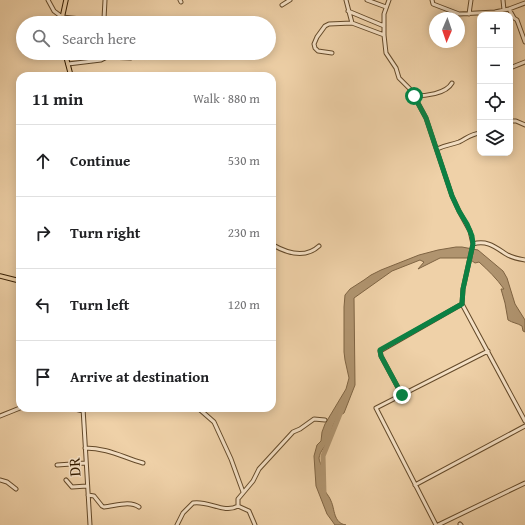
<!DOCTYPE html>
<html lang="en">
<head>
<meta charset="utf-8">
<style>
	body { margin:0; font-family:"Gentium Book Plus",serif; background:#f6f6f6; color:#202124 }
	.controls { position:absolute; right:12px; top:12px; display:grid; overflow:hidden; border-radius:8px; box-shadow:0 2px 10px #0003 }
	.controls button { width:36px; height:36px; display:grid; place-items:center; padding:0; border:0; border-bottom:1px solid #e0e0e0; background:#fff; color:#202124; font:20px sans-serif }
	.compass { position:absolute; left:429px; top:12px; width:36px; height:36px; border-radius:50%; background:#fff; box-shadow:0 2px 10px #0003; rotate:182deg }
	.stop { position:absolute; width:12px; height:12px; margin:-9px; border:3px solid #0b8043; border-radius:50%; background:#fff }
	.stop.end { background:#0b8043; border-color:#fff; box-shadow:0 1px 4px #0008 }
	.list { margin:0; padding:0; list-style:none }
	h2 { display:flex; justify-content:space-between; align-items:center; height:52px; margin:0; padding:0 16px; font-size:17px }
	h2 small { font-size:13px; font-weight:400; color:#757577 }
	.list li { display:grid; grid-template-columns:26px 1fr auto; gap:12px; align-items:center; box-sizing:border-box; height:72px; padding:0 16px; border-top:1px solid #e0e0e0 }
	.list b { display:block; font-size:15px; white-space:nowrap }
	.list em { font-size:13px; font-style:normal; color:#757577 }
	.icon { flex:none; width:22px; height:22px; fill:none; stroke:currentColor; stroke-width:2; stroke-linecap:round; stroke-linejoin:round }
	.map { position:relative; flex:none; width:525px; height:525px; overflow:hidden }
	.search { position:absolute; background:#fff; box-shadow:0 2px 10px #0003; left:16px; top:16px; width:260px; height:44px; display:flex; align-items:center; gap:10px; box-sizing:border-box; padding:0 14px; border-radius:22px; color:#757577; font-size:15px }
	.panel { position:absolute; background:#fff; box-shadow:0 2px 10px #0003; left:16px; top:72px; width:260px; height:340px; border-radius:12px }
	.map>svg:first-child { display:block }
</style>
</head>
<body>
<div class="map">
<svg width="525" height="525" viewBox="0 0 525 525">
	<rect width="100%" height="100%" fill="#efd1a8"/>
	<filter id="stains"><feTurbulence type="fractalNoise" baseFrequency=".005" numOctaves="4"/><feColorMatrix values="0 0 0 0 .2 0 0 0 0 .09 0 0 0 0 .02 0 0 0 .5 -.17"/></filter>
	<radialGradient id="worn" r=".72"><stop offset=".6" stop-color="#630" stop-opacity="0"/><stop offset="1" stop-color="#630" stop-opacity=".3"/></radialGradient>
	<path fill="#b0946f" stroke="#7f6443" d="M 456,247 L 462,247 L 478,250 L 503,271 L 507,278 L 515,304 L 525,320 L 525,332 L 523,331 L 522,326 C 517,323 513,323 508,320 L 505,303 L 501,289 L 504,289 C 497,279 488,270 479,262 L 475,263 L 468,258 L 440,258 L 418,269 L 424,262 L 420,260 L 392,271 L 354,298 L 355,385 L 344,413 C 332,418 333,431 328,441 C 325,447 320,451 319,458 C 319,462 322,465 323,469 C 325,475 323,479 323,484 C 323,491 329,495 331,501 C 335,509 333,523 346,525 L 335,525 L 327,514 L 316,486 L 314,456 L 317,445 L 321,441 L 322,432 L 325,424 L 346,389 L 349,378 L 345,360 L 344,352 L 344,307 L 345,295 L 350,289 L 364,280 L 371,275 L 381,270 L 419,255 L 438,250 Z"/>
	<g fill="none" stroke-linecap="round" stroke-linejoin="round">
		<path stroke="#b0946f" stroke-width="5" d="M 324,494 L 323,456 L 342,409"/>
		<defs>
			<path id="minor" d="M 48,0 L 54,11 L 62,17 L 100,21 L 104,19 L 105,0
				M 180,0 L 181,2
				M 346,0 L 352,23
				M 367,0 L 386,7
				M 389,0 L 384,14 L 384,35 L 386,53 L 396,68 L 399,78 L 411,90 L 426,118 L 452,196 L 459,211 L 470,231 L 473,244 L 463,289 L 462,304 L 525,421
				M 432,0 L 433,4 L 459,14 L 495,12 L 509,9 L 525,3
				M 503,0 L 504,10
				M 282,5 L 290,0
				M 509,9 L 514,18 L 517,20 L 525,42
				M 348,11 L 384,26
				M 469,14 L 471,0
				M 332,53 L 318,51 L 315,48 L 314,44 L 317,37 L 325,26 L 329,24 L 352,23 L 384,35
				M 68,64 L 101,60 L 107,57 L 131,58
				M 510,68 L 525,62
				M 414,96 C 425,96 446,94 452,83
				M 510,121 L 516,121 L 525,125
				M 437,149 C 445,145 451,145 459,142 C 467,138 471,134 480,133
				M 272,231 L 273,233 L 273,245 C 287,253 305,259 319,246
				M 473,244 C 487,240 495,247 506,254 C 512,258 519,259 525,260
				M 402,395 L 381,356 L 380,351 L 462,304
				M 71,408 L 83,411
				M 83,408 L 90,525
				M 198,408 L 214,422 L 231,459 L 243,492
				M 0,416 L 20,408
				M 85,448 C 108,448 122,457 143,463
				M 57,465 L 86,463
				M 0,480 L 7,482 L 16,489
				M 66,480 L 72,487 L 87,486
				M 415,485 L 525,426
				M 88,495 L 94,496 L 102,506 L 104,507 C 115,506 130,500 139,507
				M 238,506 L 249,511 L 255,525
				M 460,524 L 461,525
				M 177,525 L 183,513 L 193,503 C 208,500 224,514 238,506 L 238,499 L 253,481 L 259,469 L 293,432 L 300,429 L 314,419 L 325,420
				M 436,525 L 376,408 L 488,351
				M 438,525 L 525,483"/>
			<path id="major" d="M 61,23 L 66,0
				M 65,53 L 71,76
				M 0,276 L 20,281"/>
		</defs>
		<use href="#minor" stroke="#644a2a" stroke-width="5"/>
		<use href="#major" stroke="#351d00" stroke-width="5.5"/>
		<use href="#minor" stroke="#f5e1c6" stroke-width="3"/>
		<use href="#major" stroke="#efd1a8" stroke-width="3.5"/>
	</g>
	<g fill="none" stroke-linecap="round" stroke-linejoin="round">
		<path stroke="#0b8043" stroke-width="5" d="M 402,395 L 381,356 L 380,350 L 462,304 L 463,289 L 473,244 L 472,236 L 467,224 L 459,211 L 452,196 L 426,118 L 414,96"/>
	</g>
	<g text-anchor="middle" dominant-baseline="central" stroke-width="3" stroke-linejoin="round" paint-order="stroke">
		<g font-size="16" fill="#351d00" stroke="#f5e1c6">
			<text transform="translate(74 467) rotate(-93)">DR</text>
		</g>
	</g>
	<rect width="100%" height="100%" filter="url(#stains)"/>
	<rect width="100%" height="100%" fill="url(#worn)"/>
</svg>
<div class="controls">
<button>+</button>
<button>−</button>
<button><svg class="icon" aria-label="locate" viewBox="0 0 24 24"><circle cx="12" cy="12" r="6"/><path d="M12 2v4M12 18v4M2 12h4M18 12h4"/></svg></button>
<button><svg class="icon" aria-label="layers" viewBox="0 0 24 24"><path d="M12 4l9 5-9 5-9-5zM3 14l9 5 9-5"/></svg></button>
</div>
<svg class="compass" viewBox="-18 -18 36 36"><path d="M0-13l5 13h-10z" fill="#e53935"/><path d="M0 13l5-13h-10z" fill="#757577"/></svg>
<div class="stop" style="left:414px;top:96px"></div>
<div class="stop end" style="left:402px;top:395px"></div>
<div class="search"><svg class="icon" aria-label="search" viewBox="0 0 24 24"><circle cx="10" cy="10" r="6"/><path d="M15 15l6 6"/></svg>Search here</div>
<section class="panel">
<h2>11 min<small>Walk · 880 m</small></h2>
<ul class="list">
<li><svg class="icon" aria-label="ahead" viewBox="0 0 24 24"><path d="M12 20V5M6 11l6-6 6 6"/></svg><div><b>Continue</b></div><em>530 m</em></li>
<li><svg class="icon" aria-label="right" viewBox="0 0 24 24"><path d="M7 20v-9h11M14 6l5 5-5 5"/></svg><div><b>Turn right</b></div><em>230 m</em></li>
<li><svg class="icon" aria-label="left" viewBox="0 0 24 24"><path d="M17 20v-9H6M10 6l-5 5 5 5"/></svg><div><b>Turn left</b></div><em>120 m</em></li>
<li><svg class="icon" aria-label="arrive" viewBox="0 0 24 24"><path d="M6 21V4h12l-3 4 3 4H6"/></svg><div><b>Arrive at destination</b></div></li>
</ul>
</section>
</div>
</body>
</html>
